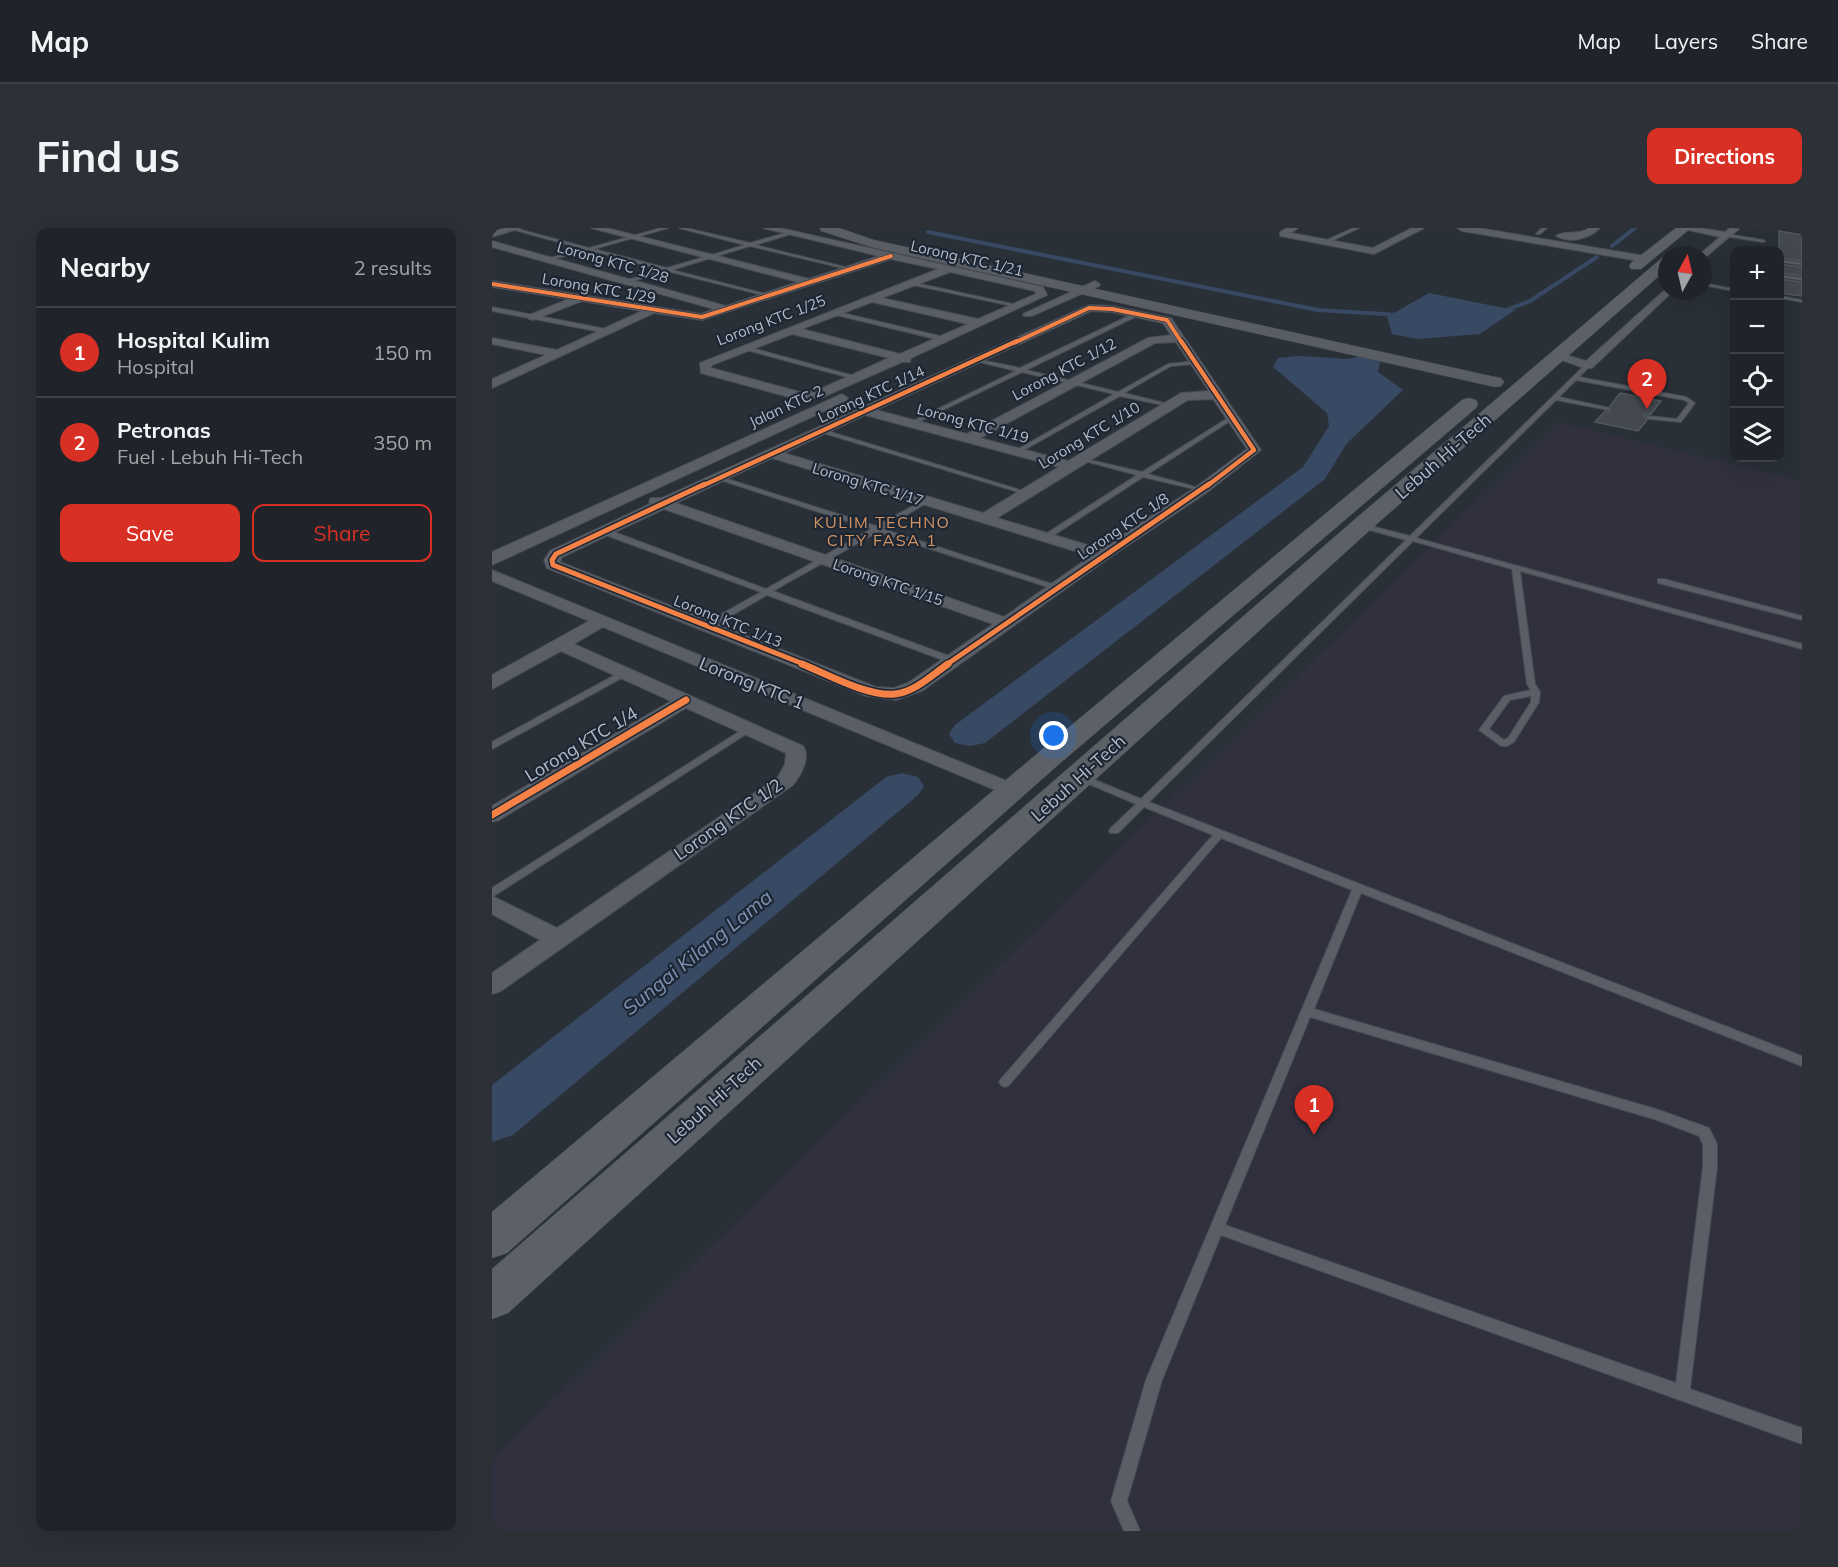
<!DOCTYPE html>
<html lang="en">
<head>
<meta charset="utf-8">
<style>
	body { margin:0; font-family:Mulish,sans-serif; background:#2d3036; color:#f1f3f6 }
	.controls { position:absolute; right:18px; top:18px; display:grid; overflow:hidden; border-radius:12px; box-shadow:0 6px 24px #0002 }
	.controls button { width:54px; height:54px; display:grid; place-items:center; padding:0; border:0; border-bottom:2px solid #3d4147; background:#20242a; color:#f1f3f6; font:30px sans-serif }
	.compass { position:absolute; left:1166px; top:18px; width:54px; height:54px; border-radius:50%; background:#20242a; box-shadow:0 6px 24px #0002; rotate:8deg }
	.you { position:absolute; left:562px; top:508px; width:21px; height:21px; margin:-15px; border:4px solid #fff; border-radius:50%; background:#1a73e8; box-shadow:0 0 0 9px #1a73e833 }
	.badge { display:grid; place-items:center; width:39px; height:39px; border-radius:50%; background:#d93025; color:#fff; font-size:20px; font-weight:700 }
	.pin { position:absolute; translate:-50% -50px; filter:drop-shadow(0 2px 3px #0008) }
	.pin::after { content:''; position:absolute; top:32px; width:21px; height:18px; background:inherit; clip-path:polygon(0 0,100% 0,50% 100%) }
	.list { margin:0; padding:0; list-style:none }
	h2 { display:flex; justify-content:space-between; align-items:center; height:78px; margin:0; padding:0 24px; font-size:26px }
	h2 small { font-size:20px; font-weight:400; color:#a2a4a8 }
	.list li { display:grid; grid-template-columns:39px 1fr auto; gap:18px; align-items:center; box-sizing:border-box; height:90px; padding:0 24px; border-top:2px solid #3d4147 }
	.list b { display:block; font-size:22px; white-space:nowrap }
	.list p { margin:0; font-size:20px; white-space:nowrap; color:#a2a4a8 }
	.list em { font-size:20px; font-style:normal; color:#a2a4a8 }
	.actions { display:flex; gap:12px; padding:18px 24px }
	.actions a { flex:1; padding:14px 0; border:2px solid #d93025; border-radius:12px; text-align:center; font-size:21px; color:#d93025 }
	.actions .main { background:#d93025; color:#fff }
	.icon { flex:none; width:33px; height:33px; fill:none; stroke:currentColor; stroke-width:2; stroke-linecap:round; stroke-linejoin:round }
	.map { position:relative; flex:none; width:1310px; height:1303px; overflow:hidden; border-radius:12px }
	header { display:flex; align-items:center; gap:36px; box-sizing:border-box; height:84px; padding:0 30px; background:#20242a; border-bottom:2px solid #3d4147 }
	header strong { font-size:28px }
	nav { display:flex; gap:33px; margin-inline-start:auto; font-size:21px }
	.intro { display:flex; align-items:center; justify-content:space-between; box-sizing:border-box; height:144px; padding:0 36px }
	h1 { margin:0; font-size:42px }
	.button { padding:15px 27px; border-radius:12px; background:#d93025; color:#fff; font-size:21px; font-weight:700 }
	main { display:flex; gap:36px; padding:0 36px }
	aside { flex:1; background:#20242a; border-radius:12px; box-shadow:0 6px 24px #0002 }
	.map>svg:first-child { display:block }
</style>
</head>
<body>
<header>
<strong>Map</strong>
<nav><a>Map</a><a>Layers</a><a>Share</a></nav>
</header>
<div class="intro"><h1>Find us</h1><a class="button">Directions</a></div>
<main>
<aside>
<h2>Nearby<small>2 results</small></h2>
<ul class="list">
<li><span class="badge">1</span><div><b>Hospital Kulim</b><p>Hospital</p></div><em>150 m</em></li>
<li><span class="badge">2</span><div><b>Petronas</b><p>Fuel · Lebuh Hi-Tech</p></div><em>350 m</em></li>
</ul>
<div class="actions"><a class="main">Save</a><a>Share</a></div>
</aside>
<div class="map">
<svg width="1310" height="1303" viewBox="0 0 1310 1303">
	<rect width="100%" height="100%" fill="#2a3038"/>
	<path fill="#31303e" d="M 1066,194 L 1310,253 L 1310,1303 L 0,1303 L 0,1232 Z"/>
	<path fill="#384963" d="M 937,65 L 1017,81 L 1023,82 L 988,106 L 926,111 L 900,106 L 895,89 Z
		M 806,128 L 857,131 L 869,128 L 888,134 L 886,144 L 911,162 L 849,221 L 831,218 L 838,204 L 835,185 L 781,139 L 786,130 Z"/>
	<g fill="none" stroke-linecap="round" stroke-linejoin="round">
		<path stroke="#384963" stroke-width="4" d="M 436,4 L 826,82 L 908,87
			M 1120,18 L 1143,0
			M 1009,84 L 1038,73 L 1105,29"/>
		<path fill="#384963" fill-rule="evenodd" d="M 866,151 L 875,153 L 879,159 L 869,192 L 833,251 L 493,515 L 478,518 L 463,515 L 457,506 L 463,497 L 811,239 L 841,192 L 857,153 Z
			M 410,545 L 426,549 L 432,558 L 426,567 L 21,907 L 0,914 L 0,857 L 394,549 Z"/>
	</g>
	<path fill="#444950" stroke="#52575f" stroke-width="1.5" d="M 1287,3 L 1310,7 L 1310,33 L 1287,30 Z
		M 1287,36 L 1310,39 L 1310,48 L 1287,45 Z
		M 1287,51 L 1310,54 L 1310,68 L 1287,65 Z
		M 1128,165 L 1169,173 L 1159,186 L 1152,187 L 1155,192 L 1146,203 L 1103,194 L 1113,183 L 1118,184 L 1118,178 Z"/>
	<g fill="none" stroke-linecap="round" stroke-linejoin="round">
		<defs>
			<path id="lane" d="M 15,0 L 22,0 L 97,20 L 169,0 L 176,0 L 102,21 L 175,40 L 253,17 L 187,0 L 194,0 L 258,15 L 297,4 L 299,6 L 263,17 L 361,41 L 359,42 L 258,18 L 180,42 L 278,67 L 278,69 L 175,43 L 134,55 L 132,53 L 170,42 L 97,22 L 54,33 L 54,31 L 92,21 Z
				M 861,0 L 867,0 L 835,15 L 831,14 Z
				M 1050,0 L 1055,0 L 1048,6 L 1044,6 Z
				M 1234,6 L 1271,12 L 1273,13 L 1271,14 L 1232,8 Z
				M 1288,32 L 1310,35 L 1310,37 L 1288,34 Z
				M 1288,47 L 1310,50 L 1310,52 L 1288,49 Z
				M 419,54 L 525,77 L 527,78 L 525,79 L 417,56 Z
				M 1211,55 L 1242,61 L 1242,63 L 1211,57 Z
				M 1288,68 L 1310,72 L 1310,74 L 1288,70 Z
				M 0,79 L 114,101 L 117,103 L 114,105 L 0,83 Z
				M 342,83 L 452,109 L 455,111 L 452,113 L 340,86 Z
				M 645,84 L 647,87 L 534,142 L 626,164 L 676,136 L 704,133 L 704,135 L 702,136 L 679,138 L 632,165 L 680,177 L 680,179 L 628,168 L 525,226 L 522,224 L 523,223 L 622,166 L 530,144 L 422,196 L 417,195 L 524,143 L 484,133 L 484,131 L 528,140 Z
				M 253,118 L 366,149 L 367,150 L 362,151 L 251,121 Z
				M 1094,136 L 1099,137 L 1087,149 L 1194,169 L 1203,175 L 1189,194 L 1157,191 L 1154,189 L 1155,188 L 1185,191 L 1197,175 L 1192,172 L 1084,152 L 1067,169 L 1117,180 L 1117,182 L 1064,172 L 924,310 L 1310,416 L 1310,421 L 1028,343 L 1043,456 L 1048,464 L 1047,474 L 1022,514 L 1015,518 L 1009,518 L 987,502 L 1012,468 L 1039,462 L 1035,456 L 1020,341 L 921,313 L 657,574 L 1310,828 L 1310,838 L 869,665 L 822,781 L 1167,882 L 1217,900 L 1225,916 L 1225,939 L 1198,1161 L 1310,1200 L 1310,1216 L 729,1007 L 670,1152 L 635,1273 L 648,1303 L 632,1303 L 619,1273 L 654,1152 L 860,662 L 729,610 L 517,857 L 513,859 L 509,857 L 507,854 L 509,851 L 721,607 L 652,579 L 626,605 L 618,605 L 617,603 L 618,601 L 644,576 L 585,551 L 583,549 L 588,546 L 591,547 L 649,571 L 914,312 L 867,299 L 867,295 L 918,308 ZM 1039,468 L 1039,474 L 1016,510 L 1012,512 L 997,501 L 1018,472 ZM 818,789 L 1165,892 L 1207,908 L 1211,916 L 1211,939 L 1184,1155 L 733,997 Z
				M 739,188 L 741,189 L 741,191 L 656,246 L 711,261 L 711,263 L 651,249 L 556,311 L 549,309 L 645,247 L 589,232 L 589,230 L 650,244 Z
				M 328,202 L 332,202 L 538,265 L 533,266 L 328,204 Z
				M 225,249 L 229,249 L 384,298 L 432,272 L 436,272 L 436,274 L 391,301 L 569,359 L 562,361 L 386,304 L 281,363 L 465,431 L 465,435 L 459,435 L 275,367 L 216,401 L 210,401 L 210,397 L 269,364 L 108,305 L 108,301 L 114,301 L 274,361 L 379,301 L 225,251 Z
				M 1166,351 L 1172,351 L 1310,388 L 1310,392 L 1166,355 Z
				M 134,441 L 138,444 L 137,446 L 0,521 L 0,514 Z
				M 256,498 L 259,499 L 261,501 L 259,503 L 0,669 L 0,660 Z"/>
			<path id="street" d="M 13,0 L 29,0 L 0,9 L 0,3 Z
				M 99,0 L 115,0 L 317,51 L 387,28 L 271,0 L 288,0 L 551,59 L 555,67 L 419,130 L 418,134 L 410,134 L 331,169 L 308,172 L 209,145 L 208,135 L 446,41 L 399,31 L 210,92 L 162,85 L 0,160 L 0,151 L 54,127 L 0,116 L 0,110 L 65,122 L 150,83 L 90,73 L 41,92 L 37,91 L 37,87 L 77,71 L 0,59 L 0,53 L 209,86 L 222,81 L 0,19 L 0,13 L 234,78 L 306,54 ZM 458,44 L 543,63 L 544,66 L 486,91 L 390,70 ZM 380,74 L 476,96 L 408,126 L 310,101 ZM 300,106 L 397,130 L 324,163 L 308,164 L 219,140 L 220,137 Z
				M 795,0 L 806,0 L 799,5 L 881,20 L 920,0 L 932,0 L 882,26 L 788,8 L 788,4 Z
				M 965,0 L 986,0 L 1153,28 L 1158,31 L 1153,34 L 970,3 Z
				M 1097,0 L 1108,0 C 1097,11 1078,16 1064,8 C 1074,1 1087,8 1097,0 Z
				M 1187,0 L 1208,0 L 1233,4 L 1238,0 L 1247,1 L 1211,31 L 1211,27 L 1208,26 L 1228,9 Z
				M 603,53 L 608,56 L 607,58 L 540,88 L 532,88 L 531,86 Z
				M 1175,60 L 1175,63 L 1180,63 L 1179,65 L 1100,140 L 1092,140 L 1061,129 L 1067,125 L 1094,133 Z
				M 597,77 L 620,78 L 679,90 L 769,222 L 714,265 L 617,330 L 430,463 L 404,472 L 374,468 L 55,340 L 52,332 L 58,323 L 158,276 L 157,273 L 159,270 L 170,270 L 362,183 L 363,179 L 371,179 ZM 599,83 L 620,84 L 671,95 L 679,107 L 656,110 L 475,206 L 384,182 ZM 684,114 L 717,163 L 689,165 L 576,233 L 488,210 L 663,115 ZM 721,171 L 755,221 L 704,259 L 609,321 L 505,290 L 696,172 ZM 373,187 L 567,239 L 491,285 L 292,225 ZM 280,230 L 599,328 L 512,389 L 184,275 ZM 172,281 L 501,396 L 416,455 L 402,460 L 384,459 L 68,334 L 70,329 Z
				M 350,166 L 356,170 L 354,173 L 0,337 L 0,324 Z
				M 0,342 L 527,558 L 530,562 L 527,566 L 520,568 L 513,566 L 111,399 L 82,416 L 311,518 C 319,530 309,547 301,557 L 9,763 L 0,766 L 0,745 L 48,712 L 0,686 L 0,668 L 65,700 L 286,549 L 293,536 L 294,525 L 194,480 L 7,592 L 0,594 L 0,578 L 179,473 L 69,423 L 0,461 L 0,447 L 97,393 L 0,353 Z"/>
			<path id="secondary" d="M 328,0 L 347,0 L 382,12 L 1003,149 L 1009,150 L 1012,154 L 1009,158 L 1003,159 L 379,19 L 329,3 Z"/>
			<path id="primary" d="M 1184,0 L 1199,0 L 1149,41 L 1139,41 L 1137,38 L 1139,35 Z
				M 1175,29 L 1175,41 L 878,302 L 16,1085 L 0,1091 L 0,1041 L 862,292 L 1170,30 Z
				M 977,170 L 984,172 L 986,176 L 984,180 L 566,537 L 15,1025 L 0,1030 L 0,984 L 546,525 L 970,172 Z"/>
		</defs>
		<use href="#lane" stroke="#484c53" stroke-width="2"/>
		<use href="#street" stroke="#484c53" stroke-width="2"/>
		<use href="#secondary" stroke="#484c53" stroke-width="1"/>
		<use href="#primary" stroke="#484c55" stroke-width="1"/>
		<use href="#lane" fill="#5a5e66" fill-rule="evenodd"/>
		<use href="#street" fill="#5a5e66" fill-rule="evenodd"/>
		<use href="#secondary" fill="#595d64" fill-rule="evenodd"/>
		<use href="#primary" fill="#5c6168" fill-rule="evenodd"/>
		<defs>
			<path id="cycleway-far3" d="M 0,56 L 210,89 L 399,28
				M 522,115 L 597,80 L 620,81 L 675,92 L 690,115"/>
			<path id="cycleway-far2" d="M 689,113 L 762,222 L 715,258
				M 210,258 L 525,113"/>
			<path id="cycleway-far1" d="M 213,256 L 64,326 L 60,332 L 61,337 L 314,437
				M 454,437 L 717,256"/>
			<path id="cycleway" d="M 310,436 C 335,446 376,469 403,466 C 423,464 441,446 456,436
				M 0,587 L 194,472"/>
		</defs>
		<use href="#cycleway-far3" stroke="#1d2633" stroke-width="5"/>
		<use href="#cycleway-far2" stroke="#1d2633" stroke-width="7"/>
		<use href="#cycleway-far1" stroke="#1d2633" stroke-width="8"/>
		<use href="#cycleway" stroke="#1d2633" stroke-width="10"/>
		<use href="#cycleway-far3" stroke="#f48246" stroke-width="4"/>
		<use href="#cycleway-far2" stroke="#f48246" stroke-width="4.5"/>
		<use href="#cycleway-far1" stroke="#f48246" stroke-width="5"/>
		<use href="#cycleway" stroke="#f48246" stroke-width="7"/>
	</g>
	<g text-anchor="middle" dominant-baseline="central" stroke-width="4.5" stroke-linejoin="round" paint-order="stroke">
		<g font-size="15" fill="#b4bcc9" stroke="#1d2633">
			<text transform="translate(475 30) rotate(13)">Lorong KTC 1/21</text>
			<text transform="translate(121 34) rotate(16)">Lorong KTC 1/28</text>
			<text transform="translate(107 60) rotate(10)">Lorong KTC 1/29</text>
			<text transform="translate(279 92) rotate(-21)">Lorong KTC 1/25</text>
			<text transform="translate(572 141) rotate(-28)">Lorong KTC 1/12</text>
			<text transform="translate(379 166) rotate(-25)">Lorong KTC 1/14</text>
			<text transform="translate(294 178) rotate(-25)">Jalan KTC 2</text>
			<text transform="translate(481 195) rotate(15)">Lorong KTC 1/19</text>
			<text transform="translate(597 207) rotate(-31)">Lorong KTC 1/10</text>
			<text transform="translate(376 256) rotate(17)">Lorong KTC 1/17</text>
			<text transform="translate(631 298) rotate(-34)">Lorong KTC 1/8</text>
			<text transform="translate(396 354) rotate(19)">Lorong KTC 1/15</text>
			<text transform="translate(236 393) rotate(22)">Lorong KTC 1/13</text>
		</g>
		<g font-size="16" letter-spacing="1.5" fill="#d59563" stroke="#1d2633">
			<text x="390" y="294">KULIM TECHNO<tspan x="390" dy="18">CITY FASA 1</tspan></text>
		</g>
		<g font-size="18" fill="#b4bcc9" stroke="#1d2633">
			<text transform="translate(951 228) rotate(-41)">Lebuh Hi-Tech</text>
			<text transform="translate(260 455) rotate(22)">Lorong KTC 1</text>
			<text transform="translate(89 516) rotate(-31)">Lorong KTC 1/4</text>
			<text transform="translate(586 550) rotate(-42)">Lebuh Hi-Tech</text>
			<text transform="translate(236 591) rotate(-35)">Lorong KTC 1/2</text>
			<text transform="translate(222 872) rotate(-42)">Lebuh Hi-Tech</text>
		</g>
		<g font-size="20" font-style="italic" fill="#7c92b1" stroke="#1d2633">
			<text transform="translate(205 724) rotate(-39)">Sungai Kilang Lama</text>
		</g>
	</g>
</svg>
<div class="controls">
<button>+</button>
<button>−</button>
<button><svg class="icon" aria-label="locate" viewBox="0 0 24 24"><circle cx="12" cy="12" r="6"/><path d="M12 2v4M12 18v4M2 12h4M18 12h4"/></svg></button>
<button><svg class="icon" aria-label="layers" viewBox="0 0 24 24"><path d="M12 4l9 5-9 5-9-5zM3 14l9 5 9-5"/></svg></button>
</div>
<svg class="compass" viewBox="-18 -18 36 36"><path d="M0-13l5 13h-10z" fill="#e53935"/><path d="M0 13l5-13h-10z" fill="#a2a4a8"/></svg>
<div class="you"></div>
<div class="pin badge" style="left:822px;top:907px">1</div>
<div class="pin badge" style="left:1155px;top:181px">2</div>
</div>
</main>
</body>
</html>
